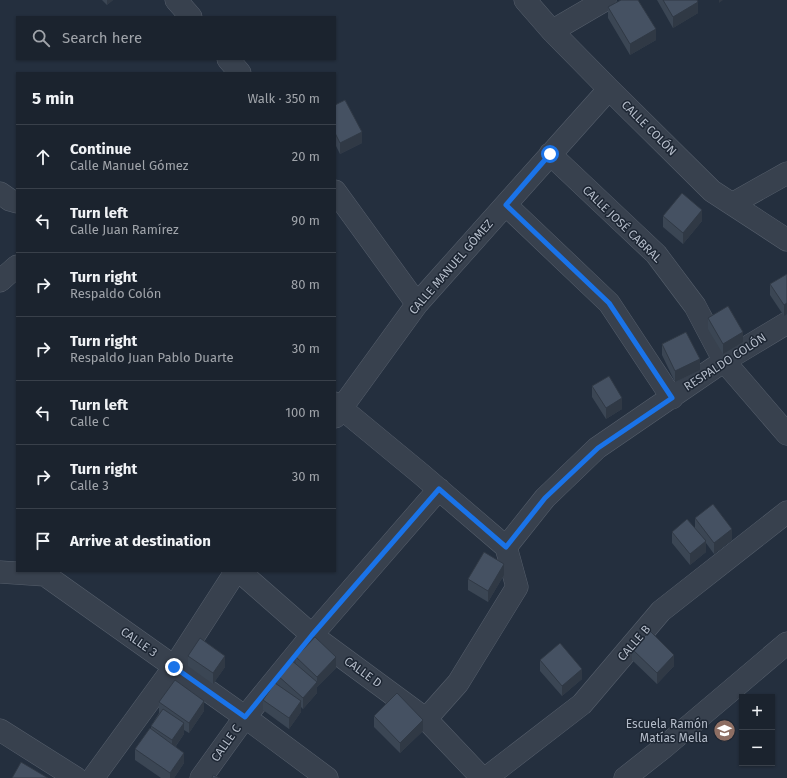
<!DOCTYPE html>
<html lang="en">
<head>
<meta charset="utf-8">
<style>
	body { margin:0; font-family:"Fira Sans",sans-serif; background:#282f3a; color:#f1f3f6 }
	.controls { position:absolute; right:12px; bottom:12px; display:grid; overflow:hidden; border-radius:0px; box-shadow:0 1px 3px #0004 }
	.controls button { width:36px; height:36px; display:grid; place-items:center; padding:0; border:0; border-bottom:1px solid #39404a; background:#1b232e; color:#f1f3f6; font:20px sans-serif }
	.stop { position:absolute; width:12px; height:12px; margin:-9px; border:3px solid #1a73e8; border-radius:50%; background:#fff }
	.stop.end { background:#1a73e8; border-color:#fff; box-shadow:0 1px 4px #0008 }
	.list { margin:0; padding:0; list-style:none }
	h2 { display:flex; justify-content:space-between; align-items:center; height:52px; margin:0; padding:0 16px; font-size:17px }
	h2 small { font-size:13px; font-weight:400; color:#a0a4aa }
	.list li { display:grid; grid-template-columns:26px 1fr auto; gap:12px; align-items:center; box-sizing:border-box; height:64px; padding:0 16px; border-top:1px solid #39404a }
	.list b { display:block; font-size:15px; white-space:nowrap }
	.list p { margin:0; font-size:13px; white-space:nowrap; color:#a0a4aa }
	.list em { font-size:13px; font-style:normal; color:#a0a4aa }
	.icon { flex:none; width:22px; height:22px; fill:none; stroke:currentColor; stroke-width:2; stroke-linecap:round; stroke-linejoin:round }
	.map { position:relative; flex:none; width:787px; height:778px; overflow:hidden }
	.search { position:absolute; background:#1b232e; box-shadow:0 1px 3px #0004; left:16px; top:16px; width:320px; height:44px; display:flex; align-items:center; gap:10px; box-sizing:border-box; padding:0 14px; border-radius:0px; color:#a0a4aa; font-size:15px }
	.panel { position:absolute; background:#1b232e; box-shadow:0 1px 3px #0004; left:16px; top:72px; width:320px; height:500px; border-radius:0px }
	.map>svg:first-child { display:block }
</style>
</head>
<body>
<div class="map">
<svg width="787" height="778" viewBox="0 0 787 778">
	<rect width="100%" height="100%" fill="#242f3e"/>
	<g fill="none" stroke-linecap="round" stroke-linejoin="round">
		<defs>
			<path id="minor" d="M 176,0 L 191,17
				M 525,0 L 552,31 L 609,89 L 712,191 L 787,240
				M 552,31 L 605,0
				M 228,59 L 240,73
				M 550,154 L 656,254 L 695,306 L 724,361 L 787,434
				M 335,191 L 417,304
				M 0,193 L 10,200 L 17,202
				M 732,204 L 787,173
				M 506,205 L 609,303 L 672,398
				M 0,281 L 17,266
				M 335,403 L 421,474 L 506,547 L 517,587 L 458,683 L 426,719
				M 335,417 L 417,304 L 609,89
				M 506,547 L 545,498 L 597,448 L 724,361 L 787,323
				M 239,571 L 312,635 L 426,719 L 482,778
				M 0,572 L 45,575 L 245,717 L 327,778
				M 0,730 L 76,778
				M 93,778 L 174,667 L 236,571
				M 201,778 L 245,717 L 312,635 L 439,489
				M 486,778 L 582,704 L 661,611 L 787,512
				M 625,778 L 663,748 L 787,643"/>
		</defs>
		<use href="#minor" stroke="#565f6c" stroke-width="23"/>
		<use href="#minor" stroke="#38414e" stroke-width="22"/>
	</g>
	<path fill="#3b4654" d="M 102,0 L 113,0 L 107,5 Z
		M 657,0 L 697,0 L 698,13 L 673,28 Z
		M 608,7 L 656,40 L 630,55 L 608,18 Z
		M 335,105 L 362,143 L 340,154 L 335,144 Z
		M 663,216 L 702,221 L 683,244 L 663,227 Z
		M 787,274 L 787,314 L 784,316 L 770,295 L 770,284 Z
		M 708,318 L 743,342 L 723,354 L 708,329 Z
		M 662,344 L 700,370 L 675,382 L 662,355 Z
		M 592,386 L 622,409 L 606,419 L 592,397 Z
		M 695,518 L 732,540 L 714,554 L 706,543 L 706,552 L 690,565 L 672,543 L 672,532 L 695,528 Z
		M 504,575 L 488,602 L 468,590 L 468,579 Z
		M 632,649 L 674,666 L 657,684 L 632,660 Z
		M 188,656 L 225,667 L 213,684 L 188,666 Z
		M 296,657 L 336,668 L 317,687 L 317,693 L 303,709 L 301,707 L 301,712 L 289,729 L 263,710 L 263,700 L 277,684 L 277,675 L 296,664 Z
		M 540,660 L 582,679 L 562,696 L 540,671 Z
		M 159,702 L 204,711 L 189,733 L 184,730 L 184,734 L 176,746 L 184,763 L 174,778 L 161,778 L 135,760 L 135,749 L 151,729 L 151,726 L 159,713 Z
		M 374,716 L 423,731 L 400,753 L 374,727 Z"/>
	<path fill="#303945" d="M 107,0 L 113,0 L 107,5 Z
		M 719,0 L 723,0 L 719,3 Z
		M 698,2 L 698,13 L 673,28 L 673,17 Z
		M 656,29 L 656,40 L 630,55 L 630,44 Z
		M 362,132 L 362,143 L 340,154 L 340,143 Z
		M 702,210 L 702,221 L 683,244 L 683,233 Z
		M 787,303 L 787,314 L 784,316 L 784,305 Z
		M 743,332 L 743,342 L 723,354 L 723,344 Z
		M 700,359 L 700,370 L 675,382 L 675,371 Z
		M 622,398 L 622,409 L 606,419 L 606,408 Z
		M 732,529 L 732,540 L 714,554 L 714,543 Z
		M 706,541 L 706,552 L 690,565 L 690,554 Z
		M 504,564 L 504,575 L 488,602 L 488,591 Z
		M 674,655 L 674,666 L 657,684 L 657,673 Z
		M 225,656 L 225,667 L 213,684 L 213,673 Z
		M 336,657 L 336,668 L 317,687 L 317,677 Z
		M 582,669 L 582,679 L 562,696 L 562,686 Z
		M 317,682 L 317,693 L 303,709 L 303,698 Z
		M 204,701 L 204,711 L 189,733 L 189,723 Z
		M 301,701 L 301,712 L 289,729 L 289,718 Z
		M 423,720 L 423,731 L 400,753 L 400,743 Z
		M 184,723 L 184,734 L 172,751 L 172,740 Z
		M 184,753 L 184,763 L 174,778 L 170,778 L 170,773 Z"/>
	<path fill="#455162" stroke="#303945" d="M 621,0 L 638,0 L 656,29 L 630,44 L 608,7 Z
		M 663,0 L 697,0 L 698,2 L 673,17 Z
		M 345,100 L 362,132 L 340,143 L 335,133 L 335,105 Z
		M 682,193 L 702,210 L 683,233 L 663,216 Z
		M 787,274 L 787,303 L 784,305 L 770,284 Z
		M 728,306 L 743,332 L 723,344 L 708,318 Z
		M 686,332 L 700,359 L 675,371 L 662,344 Z
		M 609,376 L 622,398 L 606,408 L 592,386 Z
		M 713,504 L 732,529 L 714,543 L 695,518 Z
		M 687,519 L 706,541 L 690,554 L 672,532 Z
		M 484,552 L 504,564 L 488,591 L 468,579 Z
		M 650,631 L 674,655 L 657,673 L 632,649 Z
		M 315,637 L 336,657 L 317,677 L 296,657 Z
		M 200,638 L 225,656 L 213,673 L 188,656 Z
		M 560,643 L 582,669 L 562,686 L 540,660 Z
		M 290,659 L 317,682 L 303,698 L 277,675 Z
		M 175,680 L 204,701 L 189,723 L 159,702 Z
		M 275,683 L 301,701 L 289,718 L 263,700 Z
		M 397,693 L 423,720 L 400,743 L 374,716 Z
		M 163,709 L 184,723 L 172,740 L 151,726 Z
		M 150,728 L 184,753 L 170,773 L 135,749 Z
		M 21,762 L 48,778 L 12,778 Z
		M 213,775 L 220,778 L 212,778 Z"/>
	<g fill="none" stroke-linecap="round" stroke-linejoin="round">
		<path stroke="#1a73e8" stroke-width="5" d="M 174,667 L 245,717 L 312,635 L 439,489 L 506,547 L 545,498 L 598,448 L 672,398 L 609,303 L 506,205 L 550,154"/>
	</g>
	<defs>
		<symbol id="school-disc" viewBox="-11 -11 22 22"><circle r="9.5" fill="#8d6e63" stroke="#1d2633"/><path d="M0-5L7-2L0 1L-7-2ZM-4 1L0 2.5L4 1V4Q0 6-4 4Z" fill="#fff"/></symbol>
	</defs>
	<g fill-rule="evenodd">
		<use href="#school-disc" x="712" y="718" width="25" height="25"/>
	</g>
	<g text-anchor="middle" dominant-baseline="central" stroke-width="3" stroke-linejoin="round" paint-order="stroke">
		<g font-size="12" fill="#b4bcc9" stroke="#1d2633">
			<text transform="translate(649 128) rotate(45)">CALLE COLÓN</text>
			<text transform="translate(622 224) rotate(44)">CALLE JOSÉ CABRAL</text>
			<text transform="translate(451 267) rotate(-49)">CALLE MANUEL GÓMEZ</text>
			<text transform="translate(725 362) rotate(-33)">RESPALDO COLÓN</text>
			<text transform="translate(139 642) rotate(35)">CALLE 3</text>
			<text transform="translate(634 643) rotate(-49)">CALLE B</text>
			<text transform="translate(363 672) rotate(36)">CALLE D</text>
			<text transform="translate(226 743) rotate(-55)">CALLE C</text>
		</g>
		<g font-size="12" fill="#b4bcc9" stroke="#1d2633" text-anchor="end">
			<text x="708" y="724">Escuela Ramón<tspan x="708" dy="14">Matías Mella</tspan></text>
		</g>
	</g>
</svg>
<div class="controls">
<button>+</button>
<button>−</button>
</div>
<div class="stop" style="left:550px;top:154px"></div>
<div class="stop end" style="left:174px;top:667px"></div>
<div class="search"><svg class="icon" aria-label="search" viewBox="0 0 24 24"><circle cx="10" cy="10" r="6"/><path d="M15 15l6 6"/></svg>Search here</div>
<section class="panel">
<h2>5 min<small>Walk · 350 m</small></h2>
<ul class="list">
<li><svg class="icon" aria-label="ahead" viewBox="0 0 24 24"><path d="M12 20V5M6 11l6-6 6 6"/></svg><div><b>Continue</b><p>Calle Manuel Gómez</p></div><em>20 m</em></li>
<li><svg class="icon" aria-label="left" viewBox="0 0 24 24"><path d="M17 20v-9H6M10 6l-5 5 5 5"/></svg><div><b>Turn left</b><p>Calle Juan Ramírez</p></div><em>90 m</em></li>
<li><svg class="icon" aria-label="right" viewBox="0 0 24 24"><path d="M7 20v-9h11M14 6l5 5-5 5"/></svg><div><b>Turn right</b><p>Respaldo Colón</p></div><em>80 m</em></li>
<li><svg class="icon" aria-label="right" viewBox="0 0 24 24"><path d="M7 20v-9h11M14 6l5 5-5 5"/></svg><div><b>Turn right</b><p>Respaldo Juan Pablo Duarte</p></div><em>30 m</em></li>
<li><svg class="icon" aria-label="left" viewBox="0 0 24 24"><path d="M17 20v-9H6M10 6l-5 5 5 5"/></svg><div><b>Turn left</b><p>Calle C</p></div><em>100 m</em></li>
<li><svg class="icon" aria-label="right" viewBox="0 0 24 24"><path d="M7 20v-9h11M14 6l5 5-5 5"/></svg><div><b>Turn right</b><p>Calle 3</p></div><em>30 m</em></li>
<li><svg class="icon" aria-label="arrive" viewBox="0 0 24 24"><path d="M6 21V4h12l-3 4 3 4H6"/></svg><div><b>Arrive at destination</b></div></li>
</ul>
</section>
</div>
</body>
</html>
